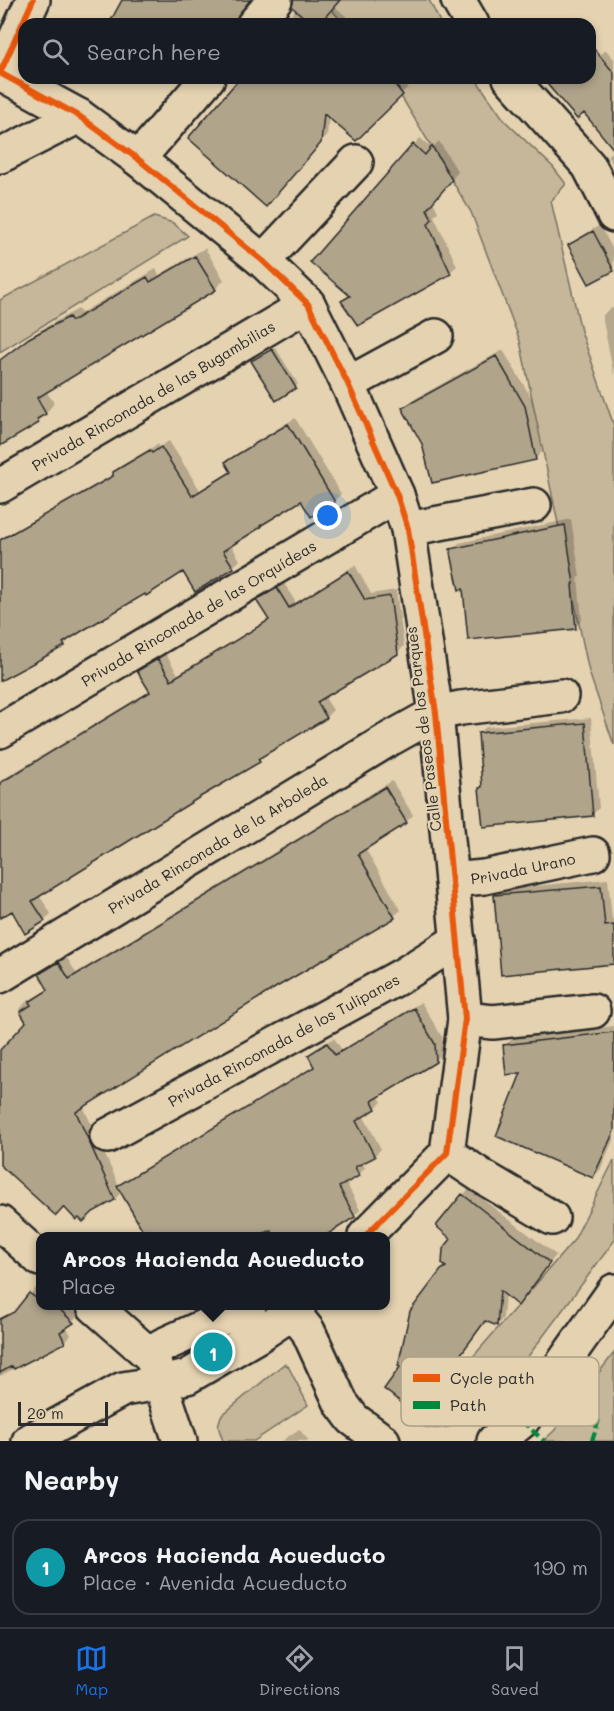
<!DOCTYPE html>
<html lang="en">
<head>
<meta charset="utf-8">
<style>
	body { margin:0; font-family:Mali,sans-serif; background:#242831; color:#f1f3f6 }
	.scale { position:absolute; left:18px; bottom:15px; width:90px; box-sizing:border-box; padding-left:6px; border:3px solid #2b2b2b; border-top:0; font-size:16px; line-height:21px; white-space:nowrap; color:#2b2b2b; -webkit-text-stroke:4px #e4d2b0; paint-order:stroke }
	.you { position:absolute; left:328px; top:516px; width:21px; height:21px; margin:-15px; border:4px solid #fff; border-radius:50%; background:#1a73e8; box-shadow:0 0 0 9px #1a73e833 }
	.badge { display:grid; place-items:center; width:39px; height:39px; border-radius:50%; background:#1a73e8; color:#fff; font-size:20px; font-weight:700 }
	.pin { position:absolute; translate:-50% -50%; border:3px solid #fff; box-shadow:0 2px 6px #0006 }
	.popup { position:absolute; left:36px; top:1232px; width:354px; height:78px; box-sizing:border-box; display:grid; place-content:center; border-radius:12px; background:#171b24; filter:drop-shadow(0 2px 4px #0005); font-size:20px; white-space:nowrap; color:#9ea1a6 }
	.popup b { font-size:22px; color:#f1f3f6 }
	.popup::after { content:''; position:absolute; left:50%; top:100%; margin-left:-12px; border:12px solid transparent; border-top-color:#171b24 }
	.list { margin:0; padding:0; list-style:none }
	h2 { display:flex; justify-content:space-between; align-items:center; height:78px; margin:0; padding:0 24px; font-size:26px }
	h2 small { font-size:20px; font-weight:400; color:#9ea1a6 }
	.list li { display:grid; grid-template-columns:39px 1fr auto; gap:18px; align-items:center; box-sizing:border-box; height:96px; margin:0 12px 12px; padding:0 12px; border:2px solid #363941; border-radius:18px }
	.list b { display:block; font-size:22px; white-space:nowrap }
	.list p { margin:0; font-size:20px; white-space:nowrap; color:#9ea1a6 }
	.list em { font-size:20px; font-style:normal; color:#9ea1a6 }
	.icon { flex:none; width:33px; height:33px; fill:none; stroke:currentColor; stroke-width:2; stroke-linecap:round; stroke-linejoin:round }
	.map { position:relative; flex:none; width:614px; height:1441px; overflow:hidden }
	.search { position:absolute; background:#171b24; box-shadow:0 3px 9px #0003; left:18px; right:18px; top:18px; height:66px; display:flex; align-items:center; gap:15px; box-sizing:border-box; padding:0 21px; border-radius:18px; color:#9ea1a6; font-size:22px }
	.sheet { height:186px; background:#171b24 }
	nav { display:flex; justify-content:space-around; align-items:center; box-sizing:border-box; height:84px; border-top:2px solid #363941; background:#171b24; font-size:16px; color:#9ea1a6 }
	nav a { display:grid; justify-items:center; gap:3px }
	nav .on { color:#1a73e8 }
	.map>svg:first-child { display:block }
</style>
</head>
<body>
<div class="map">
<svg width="614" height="1441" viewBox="0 0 614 1441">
	<rect width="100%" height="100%" fill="#e4d2b0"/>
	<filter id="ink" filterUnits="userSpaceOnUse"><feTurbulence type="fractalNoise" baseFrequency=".0167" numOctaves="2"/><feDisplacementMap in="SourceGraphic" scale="12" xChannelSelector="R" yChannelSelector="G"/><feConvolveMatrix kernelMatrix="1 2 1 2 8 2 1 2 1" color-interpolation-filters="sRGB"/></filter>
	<g filter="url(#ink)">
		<path fill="#c6b79a" stroke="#787162" stroke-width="1.5" d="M 323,0 L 429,0 L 441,24 L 344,24 Z
			M 390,78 L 475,78 L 505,121 L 553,167 L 566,184 L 551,201 L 581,331 L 614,426 L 614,745 L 589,672 L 520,341 L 471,212 Z
			M 154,217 L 173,223 L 188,236 L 0,352 L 0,300 Z
			M 614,1160 L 614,1241 L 509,1382 C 492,1401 463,1431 433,1428 C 427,1428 421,1426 415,1424 L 574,1240 Z
			M 614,1353 L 614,1441 L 543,1441 L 554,1431 Z
			M 284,1364 L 288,1366 L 308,1405 L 254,1441 L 223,1441 L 218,1426 L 221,1416 Z"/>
		<path fill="#0003" d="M 123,0 L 250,0 L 242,13 L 243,24 L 111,24 Z
			M 305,0 L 339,0 L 334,6 L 355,24 L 282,24 Z
			M 590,46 L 599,56 L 606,50 L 614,59 L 614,148 L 584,111 L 555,91 L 553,93 L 542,78 L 590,78 Z
			M 242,78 L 402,78 L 408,87 L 356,139 L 329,116 L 327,135 L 273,198 Z
			M 420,138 L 432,148 L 439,141 L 458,172 L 433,201 L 438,212 L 434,216 L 457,266 L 450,272 L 343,301 L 350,294 L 312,261 Z
			M 614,149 L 614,165 L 607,156 Z
			M 600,225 L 614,252 L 613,269 L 570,246 L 577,239 Z
			M 205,248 L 224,280 L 215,289 L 46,391 L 54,403 L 47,412 L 38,421 L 0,444 L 0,381 L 13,352 L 22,343 L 40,330 L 78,309 L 81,313 L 156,269 L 159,275 Z
			M 614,308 L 614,376 L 602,316 L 609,309 Z
			M 275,347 L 298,384 L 295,387 L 257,358 Z
			M 503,350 L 532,399 L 542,452 L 535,459 L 424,443 L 404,408 L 411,401 Z
			M 295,418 L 341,494 L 334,501 L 302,499 L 231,545 L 240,560 L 233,567 L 183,570 L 71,638 L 64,645 L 0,680 L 0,539 L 112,475 L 119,467 L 158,444 L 159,447 L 169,441 L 200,490 L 232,470 L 227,462 L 234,455 Z
			M 571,519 L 580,576 L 578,578 L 582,620 L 575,627 L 465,587 L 452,550 L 459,543 Z
			M 355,565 L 371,594 L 396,590 L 404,646 L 397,653 L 324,696 L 333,710 L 326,717 L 265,753 L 259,761 L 39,895 L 51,914 L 44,920 L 12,909 L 0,916 L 0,781 L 151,690 L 139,671 L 146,665 L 165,653 L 178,674 L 270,619 L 258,601 L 265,594 L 284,583 L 296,603 Z
			M 591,718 L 599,808 L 592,815 L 480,788 L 484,785 L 479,733 L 486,727 Z
			M 392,781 L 413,815 L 406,822 L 365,848 L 401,910 L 394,916 L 274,987 L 83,1106 L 119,1186 L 124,1181 L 124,1183 L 321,1064 L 310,1055 L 316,1049 L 334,1038 L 342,1050 L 421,1002 L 442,1037 L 442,1054 L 435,1061 L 378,1095 L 382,1102 L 375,1108 L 363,1115 L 381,1149 L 374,1156 L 362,1162 L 365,1168 L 358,1175 L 346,1182 L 360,1210 L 354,1216 L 318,1236 L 288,1236 L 283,1226 L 263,1236 L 158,1236 L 150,1222 L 122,1191 L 115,1199 L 93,1210 L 64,1206 L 0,1163 L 0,1052 L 28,1022 L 20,1009 L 26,1002 L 49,989 L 41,974 L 48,968 L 66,956 L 76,973 Z
			M 608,879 L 612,919 L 614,919 L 614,963 L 495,896 L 503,889 Z
			M 614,1026 L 614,1138 L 600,1170 L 593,1177 L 505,1046 L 512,1039 Z
			M 469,1189 L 556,1255 L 524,1297 L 505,1293 L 503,1318 L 497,1325 L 486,1320 L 437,1387 L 431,1393 L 423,1387 L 413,1399 L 402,1367 L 442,1271 L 447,1266 L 463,1195 Z
			M 37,1287 L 40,1289 L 40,1306 L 69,1306 L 79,1315 L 66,1326 L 71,1335 L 64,1342 L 0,1376 L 0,1325 L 13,1315 Z
			M 299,1429 L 309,1441 L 282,1441 Z"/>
		<path fill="#b0a48b" stroke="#2b2b2b" stroke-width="1.5" d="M 122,0 L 250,0 L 233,24 L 109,24 Z
			M 293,0 L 340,0 L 319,24 L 312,24 L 292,7 Z
			M 590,44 L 614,73 L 614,150 L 584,113 L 577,119 L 542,78 L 590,78 Z
			M 240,78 L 390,78 L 403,95 L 356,141 L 324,114 L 321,143 L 266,207 L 188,138 Z
			M 413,144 L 425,155 L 432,146 L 452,180 L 427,209 L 432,219 L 428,224 L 451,274 L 358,326 L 341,301 L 350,296 L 310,262 Z
			M 593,231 L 614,271 L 589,284 L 568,245 Z
			M 195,256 L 216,290 L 37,398 L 46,414 L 37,419 L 39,423 L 0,446 L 0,360 L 29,338 L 69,317 L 72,321 L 147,277 L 150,282 Z
			M 272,349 L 296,388 L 276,401 L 251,361 Z
			M 496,356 L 525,406 L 536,460 L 432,483 L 422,444 L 402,408 Z
			M 288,424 L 335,502 L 311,517 L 301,501 L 260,526 L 261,527 L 223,551 L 234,568 L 195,592 L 183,572 L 146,596 L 145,594 L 82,631 L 63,643 L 65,646 L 0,681 L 0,540 L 113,476 L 113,472 L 150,450 L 152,453 L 161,447 L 192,496 L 231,472 L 225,462 Z
			M 565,525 L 574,584 L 572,585 L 576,629 L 468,640 L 463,589 L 459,590 L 450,549 Z
			M 348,571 L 365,600 L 390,596 L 398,654 L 317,702 L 327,718 L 258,759 L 260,762 L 200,797 L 32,901 L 45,921 L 25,934 L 12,911 L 0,918 L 0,783 L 150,692 L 137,671 L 158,659 L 171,680 L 269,620 L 256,600 L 277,588 L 289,608 Z
			M 585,723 L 593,816 L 483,827 L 479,788 L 482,787 L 478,733 Z
			M 385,787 L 407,823 L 358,854 L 395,918 L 275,988 L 76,1112 L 115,1200 L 93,1212 L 83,1222 L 79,1218 L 76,1220 L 64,1207 L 56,1216 L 0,1165 L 0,1050 L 26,1022 L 20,1012 L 31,1005 L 29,1002 L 48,990 L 39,974 L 59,962 L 69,979 Z
			M 601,886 L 605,926 L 614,925 L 614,964 L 501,975 L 494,895 Z
			M 414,1008 L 435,1044 L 436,1062 L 372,1101 L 376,1109 L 356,1121 L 375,1157 L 355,1167 L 359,1176 L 339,1187 L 355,1217 L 325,1236 L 274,1236 L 271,1230 L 258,1236 L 146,1236 L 117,1186 L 314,1067 L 308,1055 L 327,1043 L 335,1055 Z
			M 614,1032 L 614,1131 L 593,1178 L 496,1136 L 521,1073 L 506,1075 L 503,1045 Z
			M 462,1194 L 550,1263 L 518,1306 L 500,1291 L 497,1326 L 485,1321 L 431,1395 L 422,1388 L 407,1407 L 384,1389 L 400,1367 L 398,1366 L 410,1311 L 441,1270 L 446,1267 L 442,1264 L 443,1249 L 451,1239 L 436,1226 Z
			M 29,1293 L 40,1301 L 40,1305 L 55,1305 L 74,1323 L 60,1332 L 65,1343 L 14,1369 L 12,1366 L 0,1373 L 0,1319 L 14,1312 Z"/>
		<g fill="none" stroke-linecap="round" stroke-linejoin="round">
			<defs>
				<g id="street">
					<path d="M 458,0 L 472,24"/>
					<path d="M 254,24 L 275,0"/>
					<path d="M 0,73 L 33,0"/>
					<path d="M 510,78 L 589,166 L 614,215"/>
					<path d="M 0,156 L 79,116"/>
					<path d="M 138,159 L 208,78"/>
					<path d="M 263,261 L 356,162"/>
					<path d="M 348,384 L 436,336"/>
					<path id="s1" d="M 0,486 L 308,304"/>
					<path d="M 408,529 L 534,505"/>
					<path id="s2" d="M 0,731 L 397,495"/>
					<path id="s3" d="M 452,880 L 484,877 L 593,854"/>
					<path id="s4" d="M 0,976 L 386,741 L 436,713 L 461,708 L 561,696"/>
					<path d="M 465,1019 L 493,1022 L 593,1011"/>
					<path id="s5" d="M 107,1136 L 403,975 L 458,940"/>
					<path d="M 447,1153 L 483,1177 L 552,1218"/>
					<path d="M 0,1223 L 40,1259"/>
					<path d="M 94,1306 L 152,1357 L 180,1441"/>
					<path d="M 288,1306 L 308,1331 L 341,1403 L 353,1419 L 383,1441"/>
					<path d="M 29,1441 L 123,1389 L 160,1383"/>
					<path d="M 494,1441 L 505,1435 L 522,1421 L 614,1291"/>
				</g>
				<path id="secondary" d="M 0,73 L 79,116 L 138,159 L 263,261 L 308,304 L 348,384 L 397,495 L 408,529 L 436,713 L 465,1019 L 447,1153 L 365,1236
					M 152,1357 L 161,1346 L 249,1306
					M 160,1383 L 187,1377 L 259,1335 L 293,1312 L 299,1306"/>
			</defs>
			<use href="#street" stroke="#2b2b2b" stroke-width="38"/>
			<use href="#secondary" stroke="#2b2b2b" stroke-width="38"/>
			<use href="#street" stroke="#e4d2b0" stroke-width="33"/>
			<use href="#secondary" stroke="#e4d2b0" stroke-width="33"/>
			<path stroke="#00873e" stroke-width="4.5" stroke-dasharray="9 4.5" stroke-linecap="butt" d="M 522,1421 L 544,1441
				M 592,1441 L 600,1415"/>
			<defs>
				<path id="cycleway" d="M 33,0 L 0,73 L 79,116 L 138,159 L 263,261 L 308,304 L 348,384 L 397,495 L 408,529 L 436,713 L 465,1019 L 447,1153 L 365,1236"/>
			</defs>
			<use href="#cycleway" stroke="#e4d2b0" stroke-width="10"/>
			<use href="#cycleway" stroke="#e8590c" stroke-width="6"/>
		</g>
	</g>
	<g text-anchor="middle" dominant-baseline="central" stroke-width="4.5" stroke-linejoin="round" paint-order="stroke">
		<g font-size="15" fill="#2b2b2b" stroke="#e4d2b0">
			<text stroke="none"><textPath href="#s1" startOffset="178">Privada Rinconada de las Bugambilias</textPath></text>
			<text stroke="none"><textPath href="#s2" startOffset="231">Privada Rinconada de las Orquídeas</textPath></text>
			<text transform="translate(423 729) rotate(-97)">Calle Paseos de los Parques</text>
			<text stroke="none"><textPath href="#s4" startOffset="255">Privada Rinconada de la Arboleda</textPath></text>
			<text stroke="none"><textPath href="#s3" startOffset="72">Privada Urano</textPath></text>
			<text stroke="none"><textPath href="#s5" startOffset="201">Privada Rinconada de los Tulipanes</textPath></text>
		</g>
	</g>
	<rect x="401" y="1357" width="198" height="69" rx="9" fill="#e4d2b0" stroke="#aca088" stroke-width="1.5"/>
	<rect x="413" y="1374" width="27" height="8" fill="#e8590c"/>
	<rect x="413" y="1401" width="27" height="8" fill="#00873e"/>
	<g font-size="16" fill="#2b2b2b">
		<text x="450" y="1384">Cycle path</text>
		<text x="450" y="1411">Path</text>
	</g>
</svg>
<div class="scale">20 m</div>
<div class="you"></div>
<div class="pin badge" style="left:213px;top:1352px;background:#0f9aa8">1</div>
<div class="popup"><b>Arcos Hacienda Acueducto</b>Place</div>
<div class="search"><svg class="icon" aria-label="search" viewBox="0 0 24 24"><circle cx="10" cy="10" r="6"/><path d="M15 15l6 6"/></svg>Search here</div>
</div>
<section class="sheet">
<h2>Nearby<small></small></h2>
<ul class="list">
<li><span class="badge" style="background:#0f9aa8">1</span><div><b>Arcos Hacienda Acueducto</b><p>Place · Avenida Acueducto</p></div><em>190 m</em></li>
</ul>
</section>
<nav>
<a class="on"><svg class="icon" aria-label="map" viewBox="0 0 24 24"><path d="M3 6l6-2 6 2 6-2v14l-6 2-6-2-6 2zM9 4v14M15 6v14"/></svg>Map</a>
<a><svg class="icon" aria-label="directions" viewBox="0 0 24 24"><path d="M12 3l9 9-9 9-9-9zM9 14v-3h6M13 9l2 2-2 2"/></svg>Directions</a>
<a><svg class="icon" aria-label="saved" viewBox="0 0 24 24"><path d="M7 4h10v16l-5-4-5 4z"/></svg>Saved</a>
</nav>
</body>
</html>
